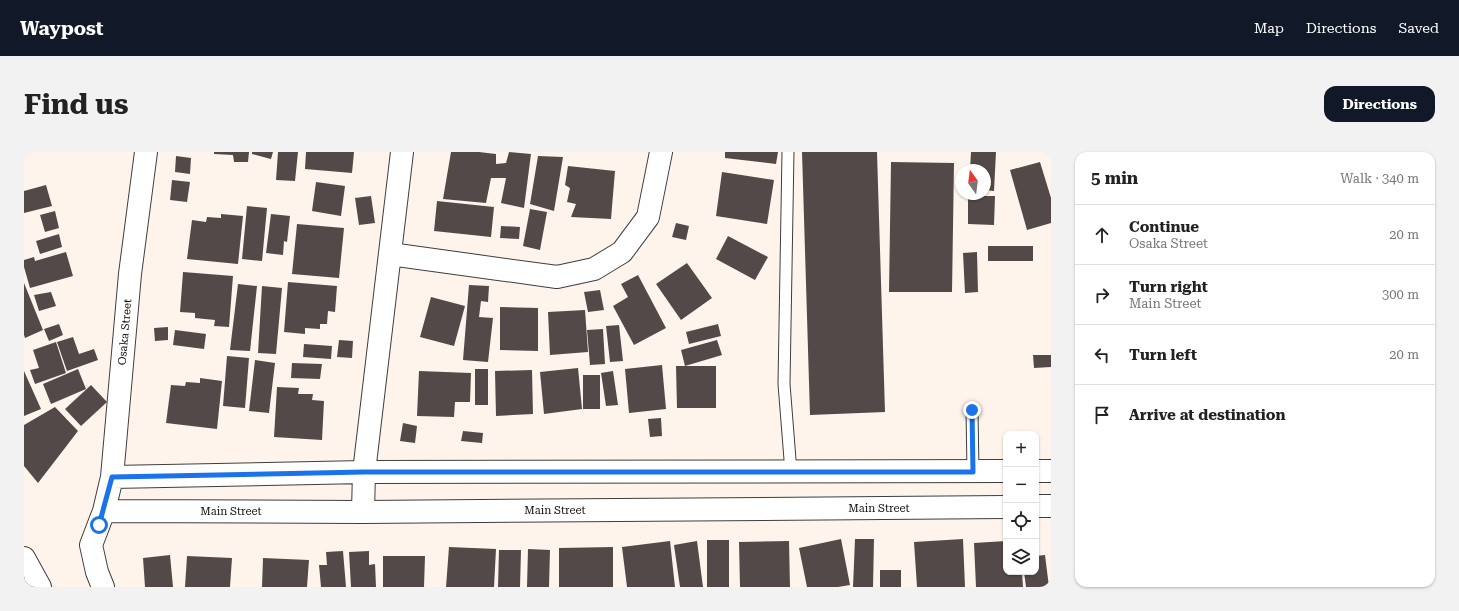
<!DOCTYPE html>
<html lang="en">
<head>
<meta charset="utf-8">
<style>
	body { margin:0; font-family:"Roboto Serif",serif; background:#f2f2f2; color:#222 }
	.controls { position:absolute; right:12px; bottom:12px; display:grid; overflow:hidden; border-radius:8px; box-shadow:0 1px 3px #0004 }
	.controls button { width:36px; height:36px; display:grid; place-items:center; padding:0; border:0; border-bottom:1px solid #e0e0e0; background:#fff; color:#222; font:20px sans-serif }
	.compass { position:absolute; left:931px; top:12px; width:36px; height:36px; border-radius:50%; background:#fff; box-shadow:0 1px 3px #0004; rotate:346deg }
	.stop { position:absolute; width:12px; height:12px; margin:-9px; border:3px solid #1a73e8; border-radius:50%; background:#fff }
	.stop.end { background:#1a73e8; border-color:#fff; box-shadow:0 1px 4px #0008 }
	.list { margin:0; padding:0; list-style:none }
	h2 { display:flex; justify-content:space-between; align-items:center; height:52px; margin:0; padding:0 16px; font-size:17px }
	h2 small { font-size:13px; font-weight:400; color:#767676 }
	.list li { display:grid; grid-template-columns:26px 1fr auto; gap:12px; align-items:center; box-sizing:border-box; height:60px; padding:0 16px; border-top:1px solid #e0e0e0 }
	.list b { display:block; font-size:15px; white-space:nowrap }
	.list p { margin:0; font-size:13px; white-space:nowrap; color:#767676 }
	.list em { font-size:13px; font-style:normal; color:#767676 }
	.icon { flex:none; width:22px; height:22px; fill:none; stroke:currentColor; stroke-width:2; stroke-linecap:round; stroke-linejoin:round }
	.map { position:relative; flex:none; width:1027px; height:435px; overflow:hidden; border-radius:12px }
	header { display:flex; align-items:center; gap:24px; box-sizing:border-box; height:56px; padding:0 20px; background:#111827; color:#fff }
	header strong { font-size:19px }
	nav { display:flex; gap:22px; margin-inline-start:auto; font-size:14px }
	.intro { display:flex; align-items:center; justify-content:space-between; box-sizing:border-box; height:96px; padding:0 24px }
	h1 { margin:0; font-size:28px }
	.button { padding:10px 18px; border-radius:12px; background:#111827; color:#fff; font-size:14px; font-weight:700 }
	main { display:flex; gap:24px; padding:0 24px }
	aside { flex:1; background:#fff; border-radius:12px; box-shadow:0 1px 3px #0004 }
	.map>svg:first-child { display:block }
</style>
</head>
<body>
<header>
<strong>Waypost</strong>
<nav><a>Map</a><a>Directions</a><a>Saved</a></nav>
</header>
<div class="intro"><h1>Find us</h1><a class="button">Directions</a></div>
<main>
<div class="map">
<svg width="1027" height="435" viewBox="0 0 1027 435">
	<rect width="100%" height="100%" fill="#fef4eb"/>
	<path fill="#534948" d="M 190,0 L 225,0 L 224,10 L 210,10 L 209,3 L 190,2 Z
		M 228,0 L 249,0 L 247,7 L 228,2 Z
		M 254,0 L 274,0 L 271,29 L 252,28 Z
		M 282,0 L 330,0 L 328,21 L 281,17 Z
		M 427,0 L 455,0 L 472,2 L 472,12 L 482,11 L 485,0 L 507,2 L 500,56 L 477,51 L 482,26 L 467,26 L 462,51 L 419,47 Z
		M 701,0 L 754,0 L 752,12 L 701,6 Z
		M 778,0 L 853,0 L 861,260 L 786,263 Z
		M 947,0 L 972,0 L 970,39 L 961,38 L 961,18 L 946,18 Z
		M 152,4 L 167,6 L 166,22 L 151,20 Z
		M 514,4 L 539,5 L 530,59 L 506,52 Z
		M 867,10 L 930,11 L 928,140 L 865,140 Z
		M 1016,10 L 1027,46 L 1027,71 L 1003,78 L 986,18 Z
		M 544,14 L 591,19 L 587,67 L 547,65 L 552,52 L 543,50 L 546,36 L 541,33 Z
		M 698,20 L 750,28 L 743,72 L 692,64 Z
		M 148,28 L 166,30 L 163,50 L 146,48 Z
		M 292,30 L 321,34 L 317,64 L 288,59 Z
		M 22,33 L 28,54 L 0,61 L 0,39 Z
		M 347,44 L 351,71 L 335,73 L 331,46 Z
		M 944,44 L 971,44 L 970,73 L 944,72 Z
		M 413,49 L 470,55 L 467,85 L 410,79 Z
		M 223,54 L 243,56 L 238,109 L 218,107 Z
		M 506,57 L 523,60 L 516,98 L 499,94 Z
		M 31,59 L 35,76 L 21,80 L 16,63 Z
		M 197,62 L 219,64 L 214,112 L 163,107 L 168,68 L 182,70 L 183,65 L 197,66 Z
		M 247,62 L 266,64 L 263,90 L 260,89 L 259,103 L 242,101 Z
		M 652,71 L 665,74 L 662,88 L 648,85 Z
		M 273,72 L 320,76 L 315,126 L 268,122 Z
		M 477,74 L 496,75 L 495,87 L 476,86 Z
		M 35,82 L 38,95 L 16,102 L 12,89 Z
		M 704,84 L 744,105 L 731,128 L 692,107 Z
		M 964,94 L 1009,94 L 1009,109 L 964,109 Z
		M 42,100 L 49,124 L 6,136 L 0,115 L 0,108 L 10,105 L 11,109 Z
		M 953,100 L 954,140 L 941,141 L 939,101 Z
		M 663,111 L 688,146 L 657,168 L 632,132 Z
		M 159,120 L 209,124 L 205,175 L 190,174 L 191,168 L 171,166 L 171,161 L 156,160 Z
		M 614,123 L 642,176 L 610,193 L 589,154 L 604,145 L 597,132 Z
		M 264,130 L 313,134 L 311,160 L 304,159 L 303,172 L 296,172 L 296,177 L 281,176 L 281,182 L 260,180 Z
		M 0,131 L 19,178 L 1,186 L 0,183 Z
		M 214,132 L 233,134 L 226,199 L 206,198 Z
		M 445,133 L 465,134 L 464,150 L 457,149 L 455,165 L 469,166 L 464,210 L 439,208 Z
		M 238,134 L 258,136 L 252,202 L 234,201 Z
		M 576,138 L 580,158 L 564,160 L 560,140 Z
		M 27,140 L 32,154 L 15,159 L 10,143 Z
		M 407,145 L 441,154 L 430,194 L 396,185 Z
		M 476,155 L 514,156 L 514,199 L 476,198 Z
		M 561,158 L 564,200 L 526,203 L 524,160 Z
		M 35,172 L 39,183 L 25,189 L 20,177 Z
		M 694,172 L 697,184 L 665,192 L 662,180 Z
		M 595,173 L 599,209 L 586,210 L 582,174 Z
		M 144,175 L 144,188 L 131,189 L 130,176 Z
		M 579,177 L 581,212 L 566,213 L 563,178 Z
		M 151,178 L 182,182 L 180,197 L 149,193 Z
		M 49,185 L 55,202 L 70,197 L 74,208 L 43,219 L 33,190 Z
		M 315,188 L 329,189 L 328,206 L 313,205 Z
		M 693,188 L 698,203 L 661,214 L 657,198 Z
		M 32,190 L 42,221 L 11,232 L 6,218 L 15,216 L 9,198 Z
		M 280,192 L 308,194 L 307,207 L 279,205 Z
		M 1009,203 L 1027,203 L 1027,215 L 1010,216 Z
		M 203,204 L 225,206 L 221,256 L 199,254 Z
		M 231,208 L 251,211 L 245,261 L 225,259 Z
		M 268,211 L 298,212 L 296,227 L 267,226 Z
		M 638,213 L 642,257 L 605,261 L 601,217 Z
		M 652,214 L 692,214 L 692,256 L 653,256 Z
		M 554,216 L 558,257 L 520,262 L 516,220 Z
		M 54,217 L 62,237 L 27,252 L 19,232 Z
		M 451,217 L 464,217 L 464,253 L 451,253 Z
		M 508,218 L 509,262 L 472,264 L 471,219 Z
		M 0,219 L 17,257 L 0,264 Z
		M 395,219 L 447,221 L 446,250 L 431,250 L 430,265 L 393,264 Z
		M 589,219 L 594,253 L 582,254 L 577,221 Z
		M 559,223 L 576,223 L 576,257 L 559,257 Z
		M 176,226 L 198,229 L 193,277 L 142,271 L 147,233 L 161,234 L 162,230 L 176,231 Z
		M 67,233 L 83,250 L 57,274 L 41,257 Z
		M 253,235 L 275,236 L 274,242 L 289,242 L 288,248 L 300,249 L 298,288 L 250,285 Z
		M 31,255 L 54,279 L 14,331 L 0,314 L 0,273 Z
		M 637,266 L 638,284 L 626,285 L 624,267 Z
		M 379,271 L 393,274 L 391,291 L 376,289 Z
		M 439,279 L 459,281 L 458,291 L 437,289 Z
		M 817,387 L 826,433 L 814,435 L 783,435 L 775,396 Z
		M 831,387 L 850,387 L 849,435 L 829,435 Z
		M 939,387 L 941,435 L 893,435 L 890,390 Z
		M 683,388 L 705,388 L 705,435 L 683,435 Z
		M 646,389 L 651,435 L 603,435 L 598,395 Z
		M 673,389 L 679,435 L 656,435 L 650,393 Z
		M 765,389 L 766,435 L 716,435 L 715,390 Z
		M 982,389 L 982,420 L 998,420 L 999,435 L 952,435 L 950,391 Z
		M 425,395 L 472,397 L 470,435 L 422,435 Z
		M 589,395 L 589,435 L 535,435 L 535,396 Z
		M 504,397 L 526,398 L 525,435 L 503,435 Z
		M 475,398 L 497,398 L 496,435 L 474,435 Z
		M 319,399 L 322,435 L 297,435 L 295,413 L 303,413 L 302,400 Z
		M 345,399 L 345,413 L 351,412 L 352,435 L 327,435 L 325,400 Z
		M 146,403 L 149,435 L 121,435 L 119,406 Z
		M 1021,403 L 1025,435 L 1002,435 L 1000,420 L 1012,420 L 1012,404 Z
		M 163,404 L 208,406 L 206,435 L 161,435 Z
		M 359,404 L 401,404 L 400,435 L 359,435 Z
		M 239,406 L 285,408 L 283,435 L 238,435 Z
		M 856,418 L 877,418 L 877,435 L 856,435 Z"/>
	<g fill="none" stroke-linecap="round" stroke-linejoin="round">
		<defs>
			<path id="service" d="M 764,0 L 760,232 L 767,320
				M 948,258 L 949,320"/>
			<path id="minor" d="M 366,102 L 533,125 L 570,117 L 598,100 L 624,65 L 637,0
				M 1012,319 L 1027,319
				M 88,325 L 340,320 L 982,319
				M 1012,354 L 1027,354
				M 80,359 L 339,360 L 982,355
				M 339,360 L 340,320 L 378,0
				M 0,406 L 16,435
				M 79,435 L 73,420 L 67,393 L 80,359 L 88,325 L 106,122 L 122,0"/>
		</defs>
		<use href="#service" stroke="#3e3e3e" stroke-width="13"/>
		<use href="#minor" stroke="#3e3e3e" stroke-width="24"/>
		<use href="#service" stroke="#fff" stroke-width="11"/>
		<use href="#minor" stroke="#fff" stroke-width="22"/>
	</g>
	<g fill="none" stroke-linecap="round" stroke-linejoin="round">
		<path stroke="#1a73e8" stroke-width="5" d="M 75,373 L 88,325 L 340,320 L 949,320 L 948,258"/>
	</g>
	<g text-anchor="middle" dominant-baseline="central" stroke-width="4" stroke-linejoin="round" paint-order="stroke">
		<g font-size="11" fill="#0b0b0b" stroke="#fff">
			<text transform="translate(101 180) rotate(-85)">Osaka Street</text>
			<text x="855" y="356">Main Street</text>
			<text x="531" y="358">Main Street</text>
			<text x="207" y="359">Main Street</text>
		</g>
	</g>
</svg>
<div class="controls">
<button>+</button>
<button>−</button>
<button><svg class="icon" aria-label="locate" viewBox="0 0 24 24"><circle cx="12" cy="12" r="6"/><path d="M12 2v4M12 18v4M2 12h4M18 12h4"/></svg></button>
<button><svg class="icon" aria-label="layers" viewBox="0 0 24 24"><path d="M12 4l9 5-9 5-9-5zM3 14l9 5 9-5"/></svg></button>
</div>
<svg class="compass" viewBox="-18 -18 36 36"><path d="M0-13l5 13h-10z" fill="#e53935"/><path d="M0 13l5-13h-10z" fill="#767676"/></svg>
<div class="stop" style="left:75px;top:373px"></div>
<div class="stop end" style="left:948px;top:258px"></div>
</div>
<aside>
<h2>5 min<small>Walk · 340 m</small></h2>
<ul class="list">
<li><svg class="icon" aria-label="ahead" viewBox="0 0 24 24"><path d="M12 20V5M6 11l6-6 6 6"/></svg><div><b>Continue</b><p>Osaka Street</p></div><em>20 m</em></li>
<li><svg class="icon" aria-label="right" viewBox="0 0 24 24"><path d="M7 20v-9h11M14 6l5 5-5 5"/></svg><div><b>Turn right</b><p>Main Street</p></div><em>300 m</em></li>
<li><svg class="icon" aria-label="left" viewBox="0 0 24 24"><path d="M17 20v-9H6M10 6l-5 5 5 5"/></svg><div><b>Turn left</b></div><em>20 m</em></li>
<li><svg class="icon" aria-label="arrive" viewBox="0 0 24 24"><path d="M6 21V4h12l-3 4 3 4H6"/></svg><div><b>Arrive at destination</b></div></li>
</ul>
</aside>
</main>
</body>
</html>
